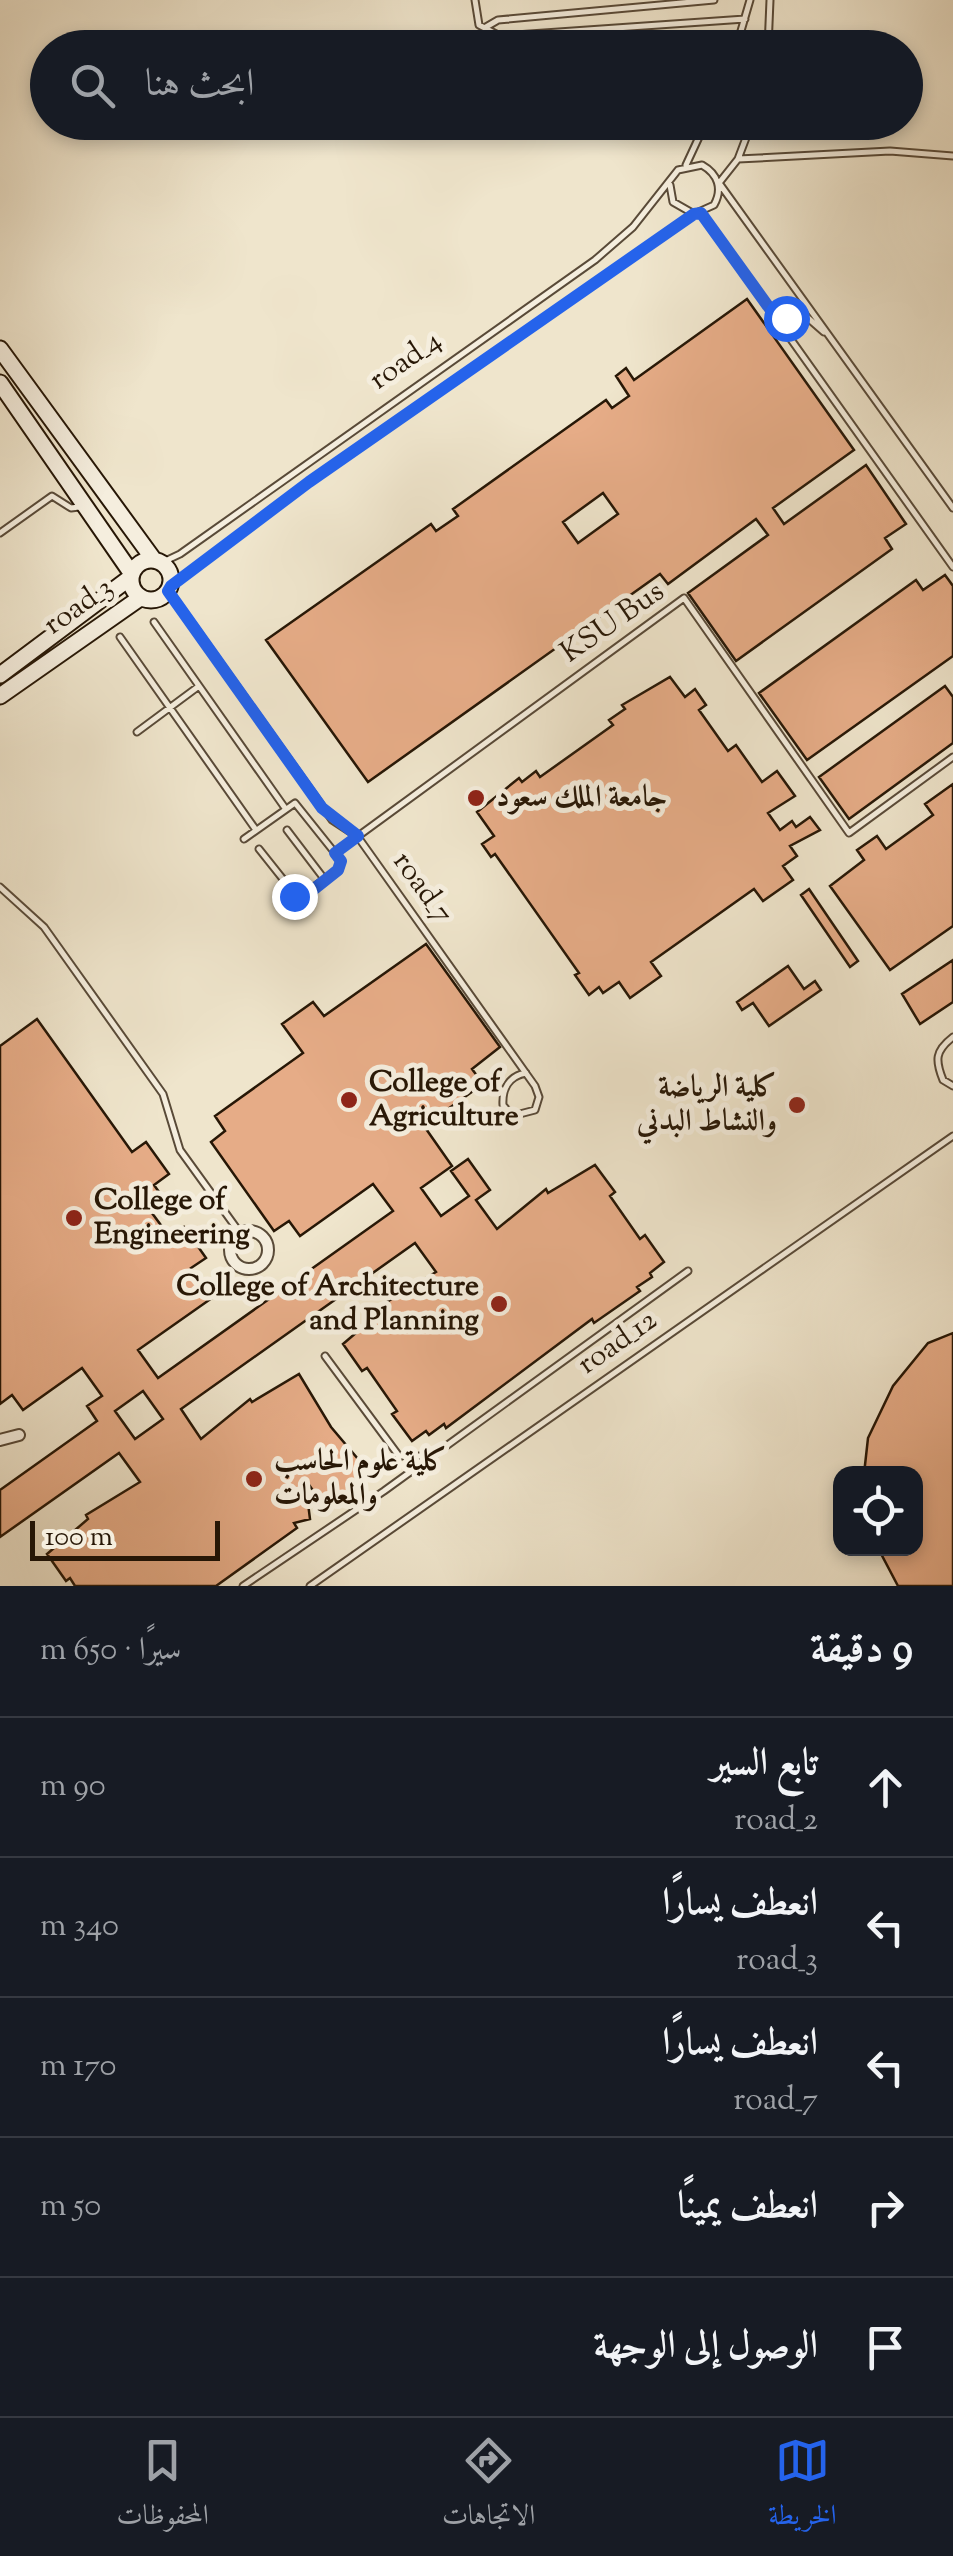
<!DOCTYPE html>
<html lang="ar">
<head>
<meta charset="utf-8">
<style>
	body { margin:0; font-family:"Sorts Mill Goudy",Amiri,serif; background:#20242c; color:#f1f3f6; direction:rtl }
	.controls { position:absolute; right:30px; bottom:30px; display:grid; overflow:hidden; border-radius:20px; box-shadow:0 5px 15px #0003 }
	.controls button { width:90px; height:90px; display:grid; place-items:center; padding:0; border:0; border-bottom:2px solid #363941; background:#171b24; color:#f1f3f6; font:50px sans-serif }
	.scale { position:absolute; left:30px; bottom:25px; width:190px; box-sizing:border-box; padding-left:10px; border:5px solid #271706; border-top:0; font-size:28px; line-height:35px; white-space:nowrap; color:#271706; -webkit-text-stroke:8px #f5eede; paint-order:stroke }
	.stop { position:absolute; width:30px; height:30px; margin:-22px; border:8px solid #2563eb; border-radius:50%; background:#fff }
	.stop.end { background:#2563eb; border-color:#fff; box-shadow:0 2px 10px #0008 }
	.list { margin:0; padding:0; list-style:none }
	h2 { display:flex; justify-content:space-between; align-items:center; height:130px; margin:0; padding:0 40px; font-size:42px }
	h2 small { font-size:32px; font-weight:400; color:#9ea1a6 }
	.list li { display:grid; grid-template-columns:65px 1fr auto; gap:30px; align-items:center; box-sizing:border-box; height:140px; padding:0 40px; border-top:2px solid #363941 }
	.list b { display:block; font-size:38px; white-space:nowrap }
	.list p { margin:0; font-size:32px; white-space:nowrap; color:#9ea1a6 }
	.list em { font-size:32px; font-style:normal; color:#9ea1a6 }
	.icon { flex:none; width:55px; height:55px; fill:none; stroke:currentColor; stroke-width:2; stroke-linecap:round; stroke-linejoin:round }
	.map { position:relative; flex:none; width:953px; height:1586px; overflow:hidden; direction:ltr }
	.search { position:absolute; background:#171b24; box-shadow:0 5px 15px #0003; left:30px; right:30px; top:30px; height:110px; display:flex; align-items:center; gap:25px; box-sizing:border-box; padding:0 35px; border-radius:55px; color:#9ea1a6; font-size:38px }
	.sheet { height:830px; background:#171b24 }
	nav { display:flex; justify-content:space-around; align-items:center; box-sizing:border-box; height:140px; border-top:2px solid #363941; background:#171b24; font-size:28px; color:#9ea1a6 }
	nav a { display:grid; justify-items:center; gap:5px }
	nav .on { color:#2563eb }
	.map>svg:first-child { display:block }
</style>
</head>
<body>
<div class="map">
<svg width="953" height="1586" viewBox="0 0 953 1586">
	<rect width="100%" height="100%" fill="#efe5cc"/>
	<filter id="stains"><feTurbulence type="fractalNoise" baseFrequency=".002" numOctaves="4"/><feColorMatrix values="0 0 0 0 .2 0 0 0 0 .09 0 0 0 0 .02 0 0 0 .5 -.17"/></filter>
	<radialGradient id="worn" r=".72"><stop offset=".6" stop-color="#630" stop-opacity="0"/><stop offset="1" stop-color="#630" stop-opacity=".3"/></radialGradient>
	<path fill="#e6ac87" stroke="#271706" stroke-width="2.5" fill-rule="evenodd" d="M 747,299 L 854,450 L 773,508 L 784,524 L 866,465 L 906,524 L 885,538 L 892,549 L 736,661 L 688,593 L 768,535 L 756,519 L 668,584 L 660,574 L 368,782 L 266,640 L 431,524 L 436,531 L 458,516 L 453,509 L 606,400 L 612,408 L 629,396 L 616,376 L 626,368 L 634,380 ZM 603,493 L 618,514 L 578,543 L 563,522 Z
		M 945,575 L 953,586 L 953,656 L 807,760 L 759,693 L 916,580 L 923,590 Z
		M 670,677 L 685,697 L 695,689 L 706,705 L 699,710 L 728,751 L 736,745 L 762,782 L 777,771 L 795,796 L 768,813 L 780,830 L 792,821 L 796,827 L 810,817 L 820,830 L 790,846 L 797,856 L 783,866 L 793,880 L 763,901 L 754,889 L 651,962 L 661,976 L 630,998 L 619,982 L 603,993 L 599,987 L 589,995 L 575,975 L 579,973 L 495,854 L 491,857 L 482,844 L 494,836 L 477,812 L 519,778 L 522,782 L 536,771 L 540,777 L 613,725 L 609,720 L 625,709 L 622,705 Z
		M 945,686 L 953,697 L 953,743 L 849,819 L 819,777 Z
		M 953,784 L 953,926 L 890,970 L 830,886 L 864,860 L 857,850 L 877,836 L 886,849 L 933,815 L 925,804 Z
		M 809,889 L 858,961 L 850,967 L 801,895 Z
		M 426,944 L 500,1047 L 472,1069 L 483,1084 L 424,1126 L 452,1166 L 421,1188 L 441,1216 L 469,1196 L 451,1171 L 468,1159 L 490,1190 L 476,1200 L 497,1229 L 546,1189 L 548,1193 L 595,1165 L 615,1192 L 610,1196 L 640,1239 L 645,1235 L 664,1262 L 650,1273 L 652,1277 L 637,1287 L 640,1291 L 594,1323 L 592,1319 L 446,1428 L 444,1424 L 429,1435 L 426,1431 L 412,1441 L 392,1414 L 397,1411 L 367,1368 L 362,1371 L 343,1344 L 384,1309 L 382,1305 L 436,1272 L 415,1243 L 181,1409 L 201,1439 L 250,1399 L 252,1402 L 299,1374 L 331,1427 L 369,1472 L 354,1483 L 356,1486 L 325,1508 L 305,1479 L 310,1519 L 294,1523 L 297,1528 L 216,1586 L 75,1586 L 70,1578 L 66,1581 L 47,1554 L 88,1519 L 86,1515 L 140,1482 L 119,1453 L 0,1537 L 0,1490 L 97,1421 L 87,1406 L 102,1396 L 82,1368 L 23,1410 L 12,1395 L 0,1404 L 0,1046 L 37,1019 L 132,1152 L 146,1142 L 169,1174 L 154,1185 L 164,1199 L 149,1209 L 169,1236 L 184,1227 L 192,1238 L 206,1258 L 191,1268 L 212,1298 L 138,1350 L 158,1378 L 393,1211 L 373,1184 L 300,1236 L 289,1221 L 274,1231 L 211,1142 L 225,1131 L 215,1116 L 303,1053 L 282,1024 L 313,1002 L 324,1016 ZM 143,1391 L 163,1419 L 135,1439 L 115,1411 Z
		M 953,960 L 953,1002 L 920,1024 L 902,994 Z
		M 788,966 L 804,989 L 815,981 L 821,990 L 769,1026 L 753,1003 L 742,1010 L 737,1002 Z
		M 953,1333 L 953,1586 L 898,1586 L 878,1548 L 916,1548 L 916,1474 L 864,1474 L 868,1438 L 893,1386 L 928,1343 Z"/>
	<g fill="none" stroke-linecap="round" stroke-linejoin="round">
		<defs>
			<path id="lane" d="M 475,0 L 479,25 L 500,36 L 745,19
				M 486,27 L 498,20 L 714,0
				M 736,48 L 750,0
				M 768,48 L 770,0
				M 752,122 L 738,159 L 719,183 L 953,508
				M 738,159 L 890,151 L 953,156
				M 686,165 L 706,122
				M 701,213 L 953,567
				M 787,332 L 786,318 L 800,311 L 824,332
				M 0,533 L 52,496 L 71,508 L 79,507
				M 161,563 L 180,554 L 595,260 L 633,227 L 678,170 L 702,165 C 718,174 723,189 714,205 L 694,214 L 673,202 L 670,185
				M 171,586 L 309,482 L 694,214
				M 169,591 L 332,820 L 358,837 L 535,1086 L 539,1097 L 535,1110 L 512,1116 L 503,1105 C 502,1089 509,1076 526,1073
				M 154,622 L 285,808
				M 120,637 L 256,830
				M 137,732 L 199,686
				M 287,830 L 325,880
				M 244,839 L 295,803 L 335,853 L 684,598 L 849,833 L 953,757
				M 259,849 L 298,898 L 338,870 L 341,861 L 335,853
				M 0,887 L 44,927 L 163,1094 L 180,1150 L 240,1233
				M 953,1037 C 935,1051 935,1060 943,1080 L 953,1086
				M 325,1356 L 399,1456 L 429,1456
				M 243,1586 L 384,1491 L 688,1271
				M 310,1586 L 953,1136"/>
			<path id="street" d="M230 1250a19 19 0 1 1 38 0a19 19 0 1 1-38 0Z
				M 0,1440 L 19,1435"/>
			<path id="secondary" d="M 0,349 L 154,560
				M 0,383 L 132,574
				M131 580a20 20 0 1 1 40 0a20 20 0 1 1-40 0Z
				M 0,675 L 131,577
				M 0,696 L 140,598"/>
		</defs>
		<use href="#lane" stroke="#594a38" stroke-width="9"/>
		<use href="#street" stroke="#594a38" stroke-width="14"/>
		<use href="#secondary" stroke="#271706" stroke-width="19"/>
		<use href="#lane" stroke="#f5eede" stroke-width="5"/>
		<use href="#street" stroke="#f5eede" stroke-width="10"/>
		<use href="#secondary" stroke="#f5eede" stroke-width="15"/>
	</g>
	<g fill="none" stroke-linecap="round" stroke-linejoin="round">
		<path stroke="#2563eb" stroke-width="12" d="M 294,896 L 304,897 L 338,870 L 341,861 L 335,853 L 358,836 L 322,808 L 168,591 L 171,586 L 309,482 L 694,214 L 701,213 L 788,334 L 786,318"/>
	</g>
	<g fill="#8f2418" stroke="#f5eede" stroke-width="4">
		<circle cx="476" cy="798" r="10"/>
		<circle cx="349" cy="1100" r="10"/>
		<circle cx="797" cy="1105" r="10"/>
		<circle cx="74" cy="1218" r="10"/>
		<circle cx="499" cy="1304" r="10"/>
		<circle cx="254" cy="1479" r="10"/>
	</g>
	<g text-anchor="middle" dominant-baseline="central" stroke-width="10" stroke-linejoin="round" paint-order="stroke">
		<g font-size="30" fill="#271706" stroke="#f5eede">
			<text transform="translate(406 361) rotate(-35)">road_4</text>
			<text transform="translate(79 607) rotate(-35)">road_3</text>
			<text transform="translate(613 623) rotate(-35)">KSU Bus</text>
			<text transform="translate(422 888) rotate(54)">road_7</text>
			<text transform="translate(618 1343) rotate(-35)">road_12</text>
		</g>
		<g font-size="30" font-weight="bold" fill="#271706" stroke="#f5eede" text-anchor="start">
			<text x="496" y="798">جامعة الملك سعود</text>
			<text x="369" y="1083">College of<tspan x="369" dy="34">Agriculture</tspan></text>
			<text x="777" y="1088" text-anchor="end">كلية الرياضة<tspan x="777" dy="34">والنشاط البدني</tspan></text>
			<text x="94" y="1201">College of<tspan x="94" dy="34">Engineering</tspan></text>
			<text x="479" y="1287" text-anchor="end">College of Architecture<tspan x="479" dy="34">and Planning</tspan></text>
			<text x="274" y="1462">كلية علوم الحاسب<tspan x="274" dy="34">والمعلومات</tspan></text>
		</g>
	</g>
	<rect width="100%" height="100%" filter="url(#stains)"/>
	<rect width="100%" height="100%" fill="url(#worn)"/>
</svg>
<div class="controls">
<button><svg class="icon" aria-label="locate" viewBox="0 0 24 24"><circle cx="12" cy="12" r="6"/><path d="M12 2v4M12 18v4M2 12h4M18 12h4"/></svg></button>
</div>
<div class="scale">100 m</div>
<div class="stop" style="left:786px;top:318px"></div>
<div class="stop end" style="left:294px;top:896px"></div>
<div class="search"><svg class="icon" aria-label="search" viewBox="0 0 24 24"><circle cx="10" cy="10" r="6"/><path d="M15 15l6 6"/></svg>ابحث هنا</div>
</div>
<section class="sheet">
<h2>9 دقيقة<small>سيرًا · 650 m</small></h2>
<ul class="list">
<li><svg class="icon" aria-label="ahead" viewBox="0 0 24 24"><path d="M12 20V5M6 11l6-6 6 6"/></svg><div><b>تابع السير</b><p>road_2</p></div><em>90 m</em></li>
<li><svg class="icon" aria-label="left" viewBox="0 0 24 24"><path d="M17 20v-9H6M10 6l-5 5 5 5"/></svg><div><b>انعطف يسارًا</b><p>road_3</p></div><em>340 m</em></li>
<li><svg class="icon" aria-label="left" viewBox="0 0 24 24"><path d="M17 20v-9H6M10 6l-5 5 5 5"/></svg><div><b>انعطف يسارًا</b><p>road_7</p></div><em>170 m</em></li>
<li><svg class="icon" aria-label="right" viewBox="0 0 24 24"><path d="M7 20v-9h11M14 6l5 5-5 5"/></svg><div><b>انعطف يمينًا</b></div><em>50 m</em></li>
<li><svg class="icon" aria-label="arrive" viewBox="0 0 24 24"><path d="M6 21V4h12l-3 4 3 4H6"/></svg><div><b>الوصول إلى الوجهة</b></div></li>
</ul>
</section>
<nav>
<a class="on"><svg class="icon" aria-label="map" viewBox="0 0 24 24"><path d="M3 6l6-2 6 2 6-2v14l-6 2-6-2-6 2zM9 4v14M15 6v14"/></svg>الخريطة</a>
<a><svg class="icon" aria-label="directions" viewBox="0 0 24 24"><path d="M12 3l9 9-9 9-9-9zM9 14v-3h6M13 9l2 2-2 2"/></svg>الاتجاهات</a>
<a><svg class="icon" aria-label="saved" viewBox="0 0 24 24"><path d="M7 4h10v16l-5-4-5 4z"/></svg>المحفوظات</a>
</nav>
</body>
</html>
